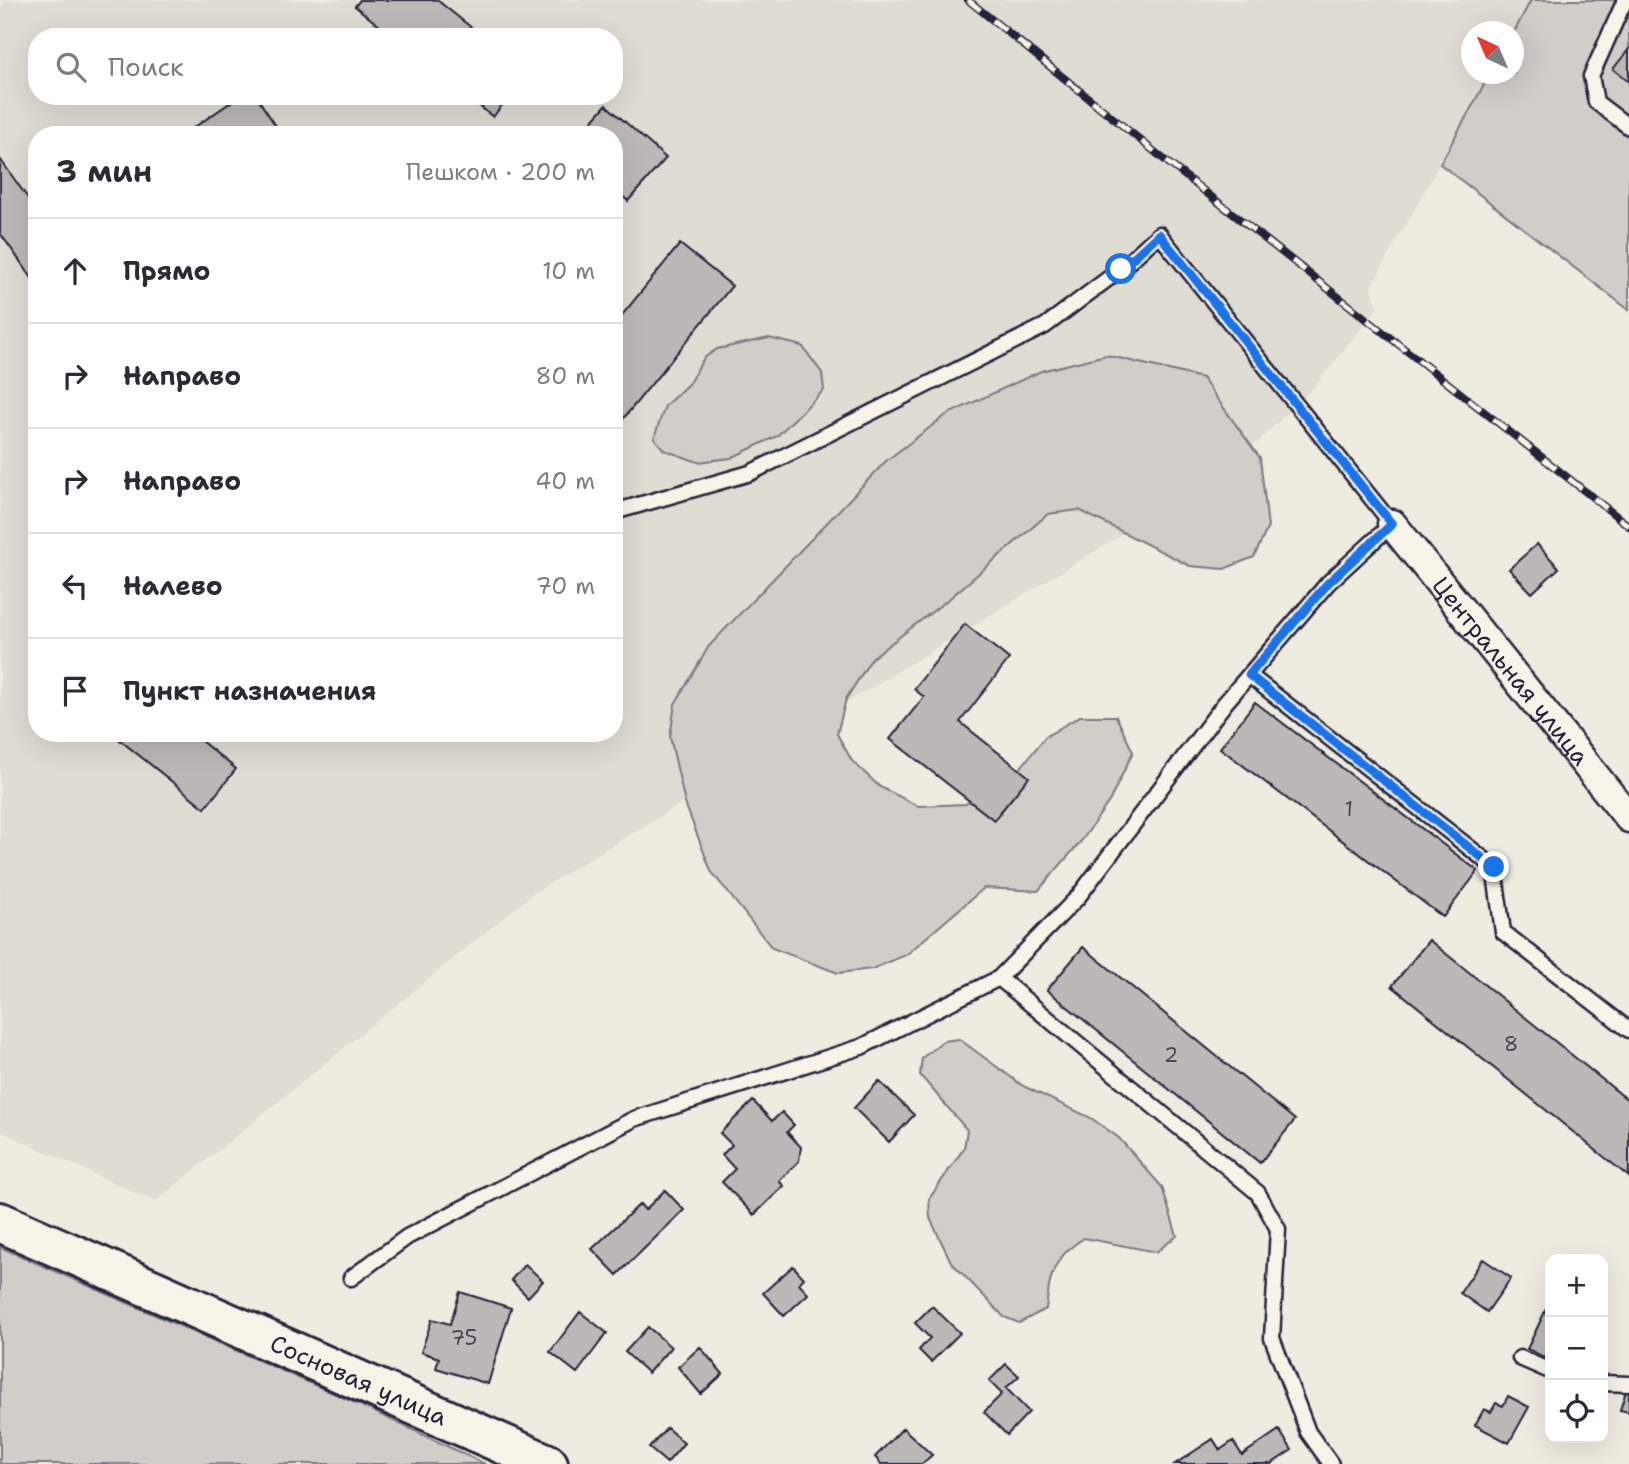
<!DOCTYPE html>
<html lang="ru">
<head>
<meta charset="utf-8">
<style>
	body { margin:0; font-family:"Shantell Sans",sans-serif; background:#f7f7f7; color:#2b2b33 }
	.controls { position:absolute; right:21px; bottom:21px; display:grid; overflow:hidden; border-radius:14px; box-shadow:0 7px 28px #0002 }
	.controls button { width:63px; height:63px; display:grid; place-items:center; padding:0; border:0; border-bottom:2px solid #e1e1e2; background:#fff; color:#2b2b33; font:35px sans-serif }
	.compass { position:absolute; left:1461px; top:21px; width:63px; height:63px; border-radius:50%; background:#fff; box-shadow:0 7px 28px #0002; rotate:316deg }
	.stop { position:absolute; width:21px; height:21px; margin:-16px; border:5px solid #1a73e8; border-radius:50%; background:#fff }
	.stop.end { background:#1a73e8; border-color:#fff; box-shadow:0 2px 7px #0008 }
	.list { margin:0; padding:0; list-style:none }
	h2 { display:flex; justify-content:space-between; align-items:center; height:91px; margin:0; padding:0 28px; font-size:30px }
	h2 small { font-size:23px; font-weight:400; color:#7c7c81 }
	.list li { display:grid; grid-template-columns:46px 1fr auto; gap:21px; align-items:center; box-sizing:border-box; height:105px; padding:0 28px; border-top:2px solid #e1e1e2 }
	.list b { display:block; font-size:26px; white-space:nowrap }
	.list em { font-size:23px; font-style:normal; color:#7c7c81 }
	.icon { flex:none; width:38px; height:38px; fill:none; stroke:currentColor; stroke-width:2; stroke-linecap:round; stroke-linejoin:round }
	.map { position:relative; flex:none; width:1629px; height:1464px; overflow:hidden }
	.search { position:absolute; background:#fff; box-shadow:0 7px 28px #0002; left:28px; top:28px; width:595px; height:77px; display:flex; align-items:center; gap:18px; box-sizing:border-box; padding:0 24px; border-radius:28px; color:#7c7c81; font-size:26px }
	.panel { position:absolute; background:#fff; box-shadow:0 7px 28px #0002; left:28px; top:126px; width:595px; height:616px; border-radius:28px }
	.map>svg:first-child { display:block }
</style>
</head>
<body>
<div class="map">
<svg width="1629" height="1464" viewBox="0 0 1629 1464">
	<rect width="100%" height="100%" fill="#eeebe1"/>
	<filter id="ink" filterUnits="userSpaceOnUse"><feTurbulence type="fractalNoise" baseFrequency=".0143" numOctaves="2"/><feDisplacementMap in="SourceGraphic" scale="14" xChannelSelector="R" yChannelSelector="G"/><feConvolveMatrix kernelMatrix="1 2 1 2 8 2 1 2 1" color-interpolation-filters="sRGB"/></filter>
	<g filter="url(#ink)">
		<path fill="#dfdcd4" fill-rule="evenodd" d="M 5,0 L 1531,0 L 1514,32 L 1472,32 L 1472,74 L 1490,74 L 1371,287 L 1378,307 L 1315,386 L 1230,469 L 534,893 L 155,1202 L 0,1131 L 0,9 ZM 37,37 L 614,37 L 614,96 L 37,96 ZM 37,135 L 614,135 L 614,733 L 37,733 Z"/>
		<path fill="#d1cdc9" stroke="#7a7882" stroke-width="2" d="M 1531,0 L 1629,0 L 1629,310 L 1440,164 L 1490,74 L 1514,74 L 1514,32 Z
			M 769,338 L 802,346 L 822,373 L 824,390 L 777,436 L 731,458 L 698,462 L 664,450 L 654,438 L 665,406 L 689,383 L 704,358 L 717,349 Z
			M 1106,355 L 1202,378 L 1260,458 L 1268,527 L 1254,557 L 1224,569 L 1190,566 L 1079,510 L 1048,514 L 950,598 L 872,658 L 846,699 L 837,734 L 852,761 L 880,787 L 918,806 L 965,804 L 1015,775 L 1045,737 L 1080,716 L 1116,716 L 1133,752 L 1110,800 L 1083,839 L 1038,891 L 984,888 L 906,955 L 872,969 L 838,973 L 772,948 L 711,871 L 685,803 L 670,737 L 675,704 L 709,646 L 886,461 L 946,415 L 1041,371 Z
			M 959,1039 L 1023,1086 L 1091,1118 L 1119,1138 L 1162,1187 L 1177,1236 L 1156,1252 L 1084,1238 C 1052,1258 1050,1275 1046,1309 L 1019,1323 L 1004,1317 L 951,1262 L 930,1218 L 929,1199 L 964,1148 L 967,1130 L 920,1075 L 922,1058 L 943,1041 Z
			M 0,1247 L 360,1405 L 485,1464 L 0,1464 Z"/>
		<path fill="#bbb8b7" stroke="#22223b" stroke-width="2" d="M 360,0 L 437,0 L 483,37 L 393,37 L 355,6 Z
			M 1629,49 L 1629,82 L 1613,69 Z
			M 240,96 L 256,96 L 282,135 L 183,135 Z
			M 467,96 L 509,96 L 493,117 Z
			M 606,105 L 666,158 L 628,201 L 614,189 L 614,135 L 580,135 Z
			M 0,159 L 37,211 L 37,285 L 0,233 Z
			M 680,244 L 732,286 L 614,430 L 614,325 Z
			M 1537,544 L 1559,568 L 1532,593 L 1509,569 Z
			M 965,624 L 1009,659 L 960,722 L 1029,777 L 994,820 L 890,739 L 924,697 L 914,689 Z
			M 1255,702 L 1478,871 L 1443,917 L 1220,748 Z
			M 111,733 L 191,733 L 236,769 L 205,808 Z
			M 1429,940 L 1629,1101 L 1629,1177 L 1392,986 Z
			M 1083,947 L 1295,1120 L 1260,1163 L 1047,990 Z
			M 879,1081 L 914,1115 L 889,1142 L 854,1108 Z
			M 753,1101 L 772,1121 L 782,1112 L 794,1125 L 787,1132 L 801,1147 L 799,1161 L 779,1181 L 784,1186 L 754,1215 L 722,1182 L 735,1169 L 722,1155 L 732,1145 L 720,1133 Z
			M 665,1190 L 684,1210 L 617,1275 L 592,1249 L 640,1204 L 645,1210 Z
			M 1483,1259 L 1511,1278 L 1487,1312 L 1460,1293 Z
			M 525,1264 L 543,1281 L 528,1297 L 511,1280 Z
			M 793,1266 L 804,1278 L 799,1283 L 808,1294 L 784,1316 L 763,1293 Z
			M 460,1292 L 511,1308 L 488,1384 L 436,1368 L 439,1358 L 421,1352 L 432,1319 L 450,1324 Z
			M 1550,1301 L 1550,1360 L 1527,1349 Z
			M 932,1306 L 960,1333 L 931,1362 L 919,1350 L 930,1338 L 915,1323 Z
			M 580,1312 L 607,1333 L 577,1373 L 550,1352 Z
			M 648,1327 L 671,1347 L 648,1373 L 625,1352 Z
			M 700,1347 L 723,1374 L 701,1394 L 678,1367 Z
			M 1006,1364 L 1019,1376 L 1006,1388 L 1029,1412 L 1007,1435 L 984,1412 L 1002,1394 L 989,1381 Z
			M 1626,1391 L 1629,1392 L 1629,1412 L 1620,1410 Z
			M 1508,1396 L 1529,1407 L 1509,1443 L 1475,1425 L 1484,1409 L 1491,1412 L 1496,1403 L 1503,1406 Z
			M 667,1428 L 684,1443 L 667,1463 L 649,1448 Z
			M 903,1428 L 932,1455 L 922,1464 L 881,1464 L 875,1457 Z
			M 1279,1430 L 1292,1450 L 1271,1464 L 1175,1464 L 1213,1439 L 1220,1450 L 1233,1441 L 1242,1455 Z"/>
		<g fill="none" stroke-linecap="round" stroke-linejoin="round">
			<defs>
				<path id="lane" d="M 1625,0 L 1591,76 L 1596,102 L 1629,127
					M 1249,675 L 1494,867 L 1503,932 L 1629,1030
					M 999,978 L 1258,1193 L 1278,1229 L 1272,1338 L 1308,1432 L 1331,1464
					M 351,1278 L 407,1237 L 634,1119 L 861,1047 L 999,978 L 1078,897 L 1225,703 L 1328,583 L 1392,524 L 1159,234 L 1121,269 L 1045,326 L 750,473 L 614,512
					M 1520,1358 L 1550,1371
					M 1603,1383 L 1629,1384"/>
				<g id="street">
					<path id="s1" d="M 1392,524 L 1629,818"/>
				</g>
				<g id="secondary">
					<path id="s2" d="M 0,1222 L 548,1464"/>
				</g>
			</defs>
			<use href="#lane" stroke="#22223b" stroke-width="19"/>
			<use href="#street" stroke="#22223b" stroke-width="33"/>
			<use href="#secondary" stroke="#22223b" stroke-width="44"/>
			<use href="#lane" stroke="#f7f3e8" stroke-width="14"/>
			<use href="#street" stroke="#f7f3e8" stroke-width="28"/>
			<use href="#secondary" stroke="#f7f3e8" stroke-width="38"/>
			<defs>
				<path id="rail" d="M 968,0 L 1166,161 L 1629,526"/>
			</defs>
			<use href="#rail" stroke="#22223b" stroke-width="8"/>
			<use href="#rail" stroke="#f7f3e8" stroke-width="5" stroke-dasharray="16" stroke-linecap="butt"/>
		</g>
	</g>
	<g fill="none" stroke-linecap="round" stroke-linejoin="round" filter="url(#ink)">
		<path stroke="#1a73e8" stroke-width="9" d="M 1121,269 L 1159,234 L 1392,524 L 1328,583 L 1249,675 L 1494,867"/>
	</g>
	<g text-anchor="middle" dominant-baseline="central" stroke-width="5" stroke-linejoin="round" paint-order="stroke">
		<g font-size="21" fill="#48485a">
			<text x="1349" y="809">1</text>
			<text x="1511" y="1044">8</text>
			<text x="1171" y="1055">2</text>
			<text x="464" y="1338">75</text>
		</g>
		<g font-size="24" fill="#22223b" stroke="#f7f3e8">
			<text stroke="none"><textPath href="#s1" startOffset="189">Центральная улица</textPath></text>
			<text stroke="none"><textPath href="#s2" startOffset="392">Сосновая улица</textPath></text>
		</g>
	</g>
</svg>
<div class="controls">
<button>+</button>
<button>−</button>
<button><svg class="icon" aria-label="locate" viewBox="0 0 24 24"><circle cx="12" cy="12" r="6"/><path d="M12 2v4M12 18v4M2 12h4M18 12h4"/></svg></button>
</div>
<svg class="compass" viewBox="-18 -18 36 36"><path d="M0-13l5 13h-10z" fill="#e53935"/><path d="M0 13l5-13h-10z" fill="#7c7c81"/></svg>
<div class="stop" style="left:1121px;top:269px"></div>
<div class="stop end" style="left:1494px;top:867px"></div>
<div class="search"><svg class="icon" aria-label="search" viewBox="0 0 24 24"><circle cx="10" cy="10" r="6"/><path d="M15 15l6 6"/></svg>Поиск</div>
<section class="panel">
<h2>3 мин<small>Пешком · 200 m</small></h2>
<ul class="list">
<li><svg class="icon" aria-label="ahead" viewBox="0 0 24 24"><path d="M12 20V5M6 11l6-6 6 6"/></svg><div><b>Прямо</b></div><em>10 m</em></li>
<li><svg class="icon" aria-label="right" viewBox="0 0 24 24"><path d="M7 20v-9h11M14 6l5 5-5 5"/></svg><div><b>Направо</b></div><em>80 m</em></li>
<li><svg class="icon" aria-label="right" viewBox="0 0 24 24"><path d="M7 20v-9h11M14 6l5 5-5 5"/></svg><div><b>Направо</b></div><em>40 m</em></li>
<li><svg class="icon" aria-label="left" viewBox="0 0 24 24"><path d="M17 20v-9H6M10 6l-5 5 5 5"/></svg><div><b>Налево</b></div><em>70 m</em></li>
<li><svg class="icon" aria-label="arrive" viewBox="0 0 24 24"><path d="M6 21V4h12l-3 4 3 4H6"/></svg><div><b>Пункт назначения</b></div></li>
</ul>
</section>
</div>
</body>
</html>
